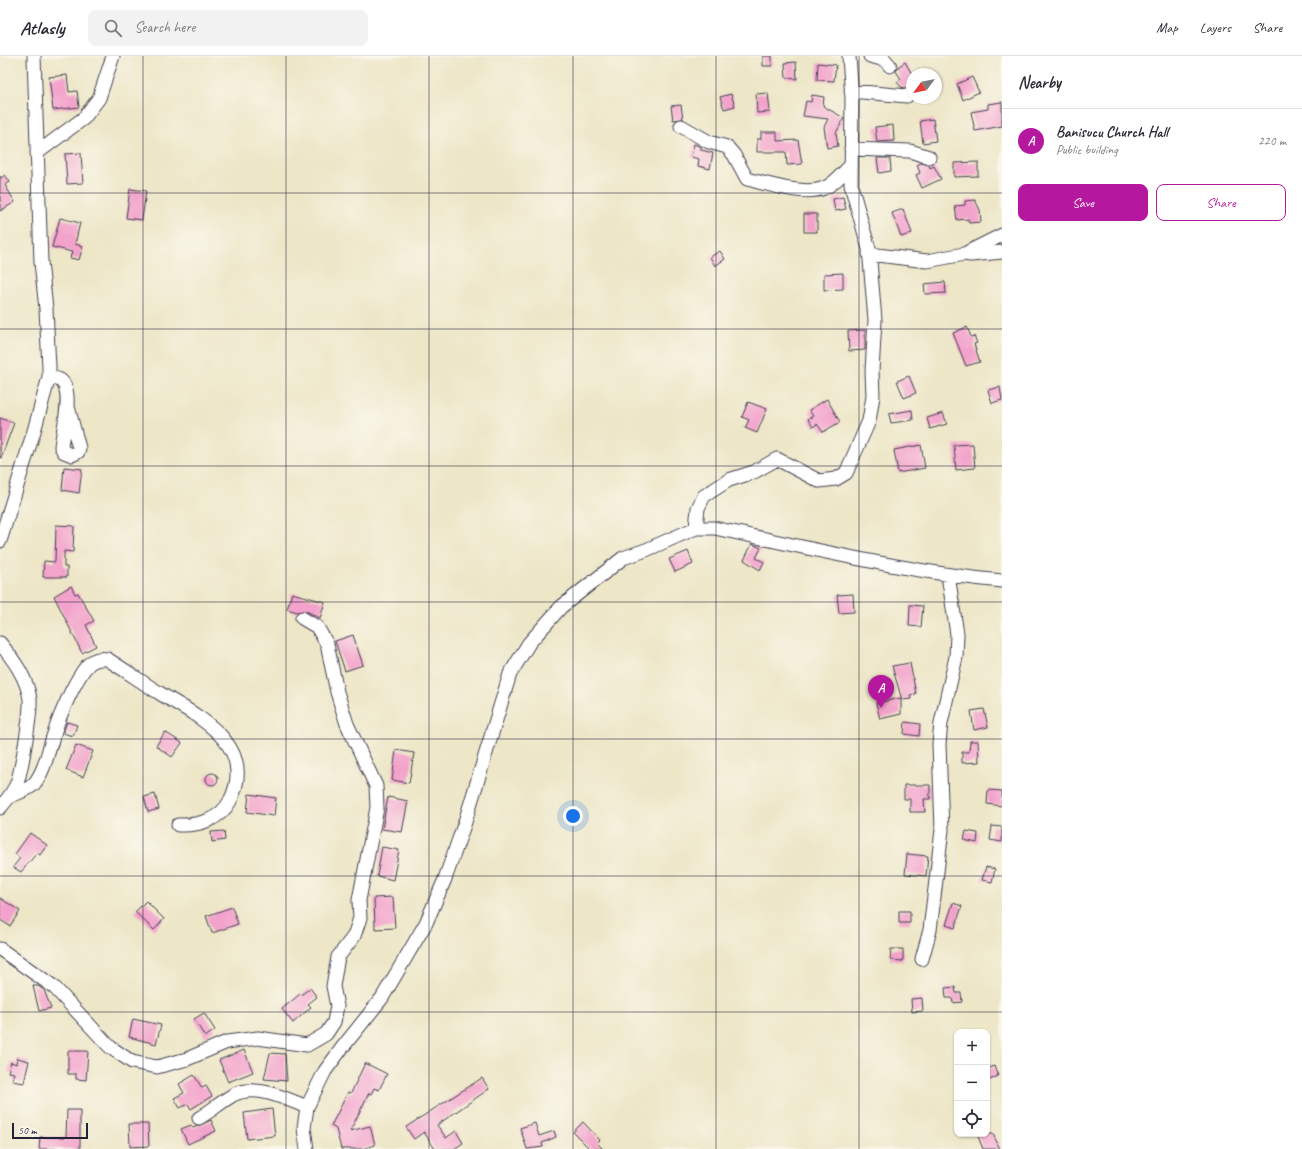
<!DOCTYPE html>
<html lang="en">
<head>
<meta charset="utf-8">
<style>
	body { margin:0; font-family:Caveat,sans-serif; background:#f2f2f3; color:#2b2b33 }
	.controls { position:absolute; right:12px; bottom:12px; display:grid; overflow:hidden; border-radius:8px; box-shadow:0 1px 3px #0004 }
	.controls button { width:36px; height:36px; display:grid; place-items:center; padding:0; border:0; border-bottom:1px solid #e1e1e2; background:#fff; color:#2b2b33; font:20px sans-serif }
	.compass { position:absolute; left:906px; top:12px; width:36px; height:36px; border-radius:50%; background:#fff; box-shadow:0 1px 3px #0004; rotate:238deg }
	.scale { position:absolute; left:12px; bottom:10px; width:76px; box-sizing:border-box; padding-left:4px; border:2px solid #22223b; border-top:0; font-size:11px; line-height:14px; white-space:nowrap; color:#22223b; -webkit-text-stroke:3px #fbf7ec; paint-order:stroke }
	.you { position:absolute; left:573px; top:760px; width:14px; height:14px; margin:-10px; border:3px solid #fff; border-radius:50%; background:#1a73e8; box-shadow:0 0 0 6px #1a73e833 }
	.badge { display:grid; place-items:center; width:26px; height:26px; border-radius:50%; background:#b5179e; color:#fff; font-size:13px; font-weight:700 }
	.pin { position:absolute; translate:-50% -33px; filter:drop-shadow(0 1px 2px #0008) }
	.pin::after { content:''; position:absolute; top:21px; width:14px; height:12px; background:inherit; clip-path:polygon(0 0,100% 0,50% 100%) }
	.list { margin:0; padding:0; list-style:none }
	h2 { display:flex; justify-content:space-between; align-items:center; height:52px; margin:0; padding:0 16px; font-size:17px }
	h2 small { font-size:13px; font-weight:400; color:#7c7c81 }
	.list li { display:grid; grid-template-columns:26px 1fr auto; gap:12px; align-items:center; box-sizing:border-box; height:64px; padding:0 16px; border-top:1px solid #e1e1e2 }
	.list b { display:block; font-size:15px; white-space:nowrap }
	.list p { margin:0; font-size:13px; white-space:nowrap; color:#7c7c81 }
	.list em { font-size:13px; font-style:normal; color:#7c7c81 }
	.actions { display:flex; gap:8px; padding:12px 16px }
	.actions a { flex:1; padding:9px 0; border:1px solid #b5179e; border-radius:8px; text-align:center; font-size:14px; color:#b5179e }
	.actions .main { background:#b5179e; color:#fff }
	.icon { flex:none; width:22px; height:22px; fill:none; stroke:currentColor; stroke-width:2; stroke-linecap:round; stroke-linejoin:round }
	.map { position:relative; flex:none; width:1002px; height:1093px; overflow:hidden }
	header { display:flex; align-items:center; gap:24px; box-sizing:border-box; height:56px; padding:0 20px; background:#fff; border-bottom:1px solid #e1e1e2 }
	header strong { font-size:19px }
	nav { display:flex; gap:22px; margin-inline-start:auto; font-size:14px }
	.search { width:280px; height:36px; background:#f2f2f3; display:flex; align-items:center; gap:10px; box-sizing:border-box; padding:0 14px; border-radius:8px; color:#7c7c81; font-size:15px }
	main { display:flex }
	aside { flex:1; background:#fff }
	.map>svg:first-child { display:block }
</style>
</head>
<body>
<header>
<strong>Atlasly</strong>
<div class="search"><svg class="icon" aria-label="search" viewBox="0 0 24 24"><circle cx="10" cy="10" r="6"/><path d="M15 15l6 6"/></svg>Search here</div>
<nav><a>Map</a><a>Layers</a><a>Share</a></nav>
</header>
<main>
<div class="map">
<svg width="1002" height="1093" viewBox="0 0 1002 1093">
	<rect width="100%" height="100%" fill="#fbf7ec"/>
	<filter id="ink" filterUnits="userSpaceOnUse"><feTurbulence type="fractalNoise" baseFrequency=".025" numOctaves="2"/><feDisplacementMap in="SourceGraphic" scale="8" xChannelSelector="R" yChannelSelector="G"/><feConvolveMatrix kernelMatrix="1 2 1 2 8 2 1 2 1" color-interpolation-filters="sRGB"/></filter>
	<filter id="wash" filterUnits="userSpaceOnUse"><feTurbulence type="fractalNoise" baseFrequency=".012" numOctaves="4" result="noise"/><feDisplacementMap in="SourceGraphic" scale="16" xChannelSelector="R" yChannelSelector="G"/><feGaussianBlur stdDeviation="0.9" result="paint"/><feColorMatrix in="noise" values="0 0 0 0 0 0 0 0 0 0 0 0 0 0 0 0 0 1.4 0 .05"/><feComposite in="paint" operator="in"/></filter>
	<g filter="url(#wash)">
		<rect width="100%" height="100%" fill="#ede6c7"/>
		<g id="blocks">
			<path fill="#f3a2cb" d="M 763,0 L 772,0 L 772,10 L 763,10 Z
				M 796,6 L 797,23 L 786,22 L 785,7 Z
				M 905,6 L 912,18 L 912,27 L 905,32 L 901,31 L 897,26 L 901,23 L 896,15 L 898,11 Z
				M 818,7 L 836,9 L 834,25 L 817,24 Z
				M 67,19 L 69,36 L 77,35 L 79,51 L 53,54 L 49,21 Z
				M 972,21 L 979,36 L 963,44 L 957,28 Z
				M 768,37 L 770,56 L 757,57 L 756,38 Z
				M 731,38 L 735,50 L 724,53 L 720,41 Z
				M 812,39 L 824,41 L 823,50 L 844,62 L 836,77 L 838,90 L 827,92 L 824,71 L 828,63 L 803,60 L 806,45 L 811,46 Z
				M 1002,46 L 1002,70 L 975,75 L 971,56 L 988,53 L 988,48 Z
				M 681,49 L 683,63 L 673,64 L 671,50 Z
				M 933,63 L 936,85 L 923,87 L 920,65 Z
				M 893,69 L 894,85 L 877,86 L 875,71 Z
				M 761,76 L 777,76 L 777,85 L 798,84 L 802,108 L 787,109 L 786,96 L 757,96 L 757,83 L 761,83 Z
				M 694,88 L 701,91 L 701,94 L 713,97 L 710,113 L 698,110 L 699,103 L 691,101 Z
				M 81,97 L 83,127 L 67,128 L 65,98 Z
				M 877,102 L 890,102 L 891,115 L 879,117 Z
				M 978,106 L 978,120 L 954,121 L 954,107 Z
				M 921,107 L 929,109 L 930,112 L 934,110 L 941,123 L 922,132 L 916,119 L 920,117 L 917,109 Z
				M 5,119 L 10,126 L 5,129 L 15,146 L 0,155 L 0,120 L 1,122 Z
				M 130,133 L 146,135 L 142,164 L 126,162 Z
				M 843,141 L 846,153 L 835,155 L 833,143 Z
				M 975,144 L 980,154 L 981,166 L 969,167 L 968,163 L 957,164 L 955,150 L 965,149 L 965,145 Z
				M 903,153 L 912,177 L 901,181 L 892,157 Z
				M 804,158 L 817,158 L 817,176 L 804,176 Z
				M 60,162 L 80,167 L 75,188 L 83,190 L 79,204 L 70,202 L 72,196 L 52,191 Z
				M 720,195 L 725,203 L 715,210 L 710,201 Z
				M 843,217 L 843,233 L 824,234 L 824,218 Z
				M 945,226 L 946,237 L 925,238 L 924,228 Z
				M 967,271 L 971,281 L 974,280 L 977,287 L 974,288 L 980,306 L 966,310 L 953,277 Z
				M 865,274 L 865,294 L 849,295 L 848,275 Z
				M 909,320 L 916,337 L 904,342 L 897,325 Z
				M 1000,331 L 1002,344 L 992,347 L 988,334 Z
				M 827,343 L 840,366 L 823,376 L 817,368 L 813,371 L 808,363 L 813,360 L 809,354 Z
				M 748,346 L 767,353 L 757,377 L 745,372 L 749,364 L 742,361 Z
				M 912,354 L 913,364 L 891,367 L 889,358 Z
				M 943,357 L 947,368 L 930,373 L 927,362 Z
				M 0,362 L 14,367 L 1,402 L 0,402 Z
				M 973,388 L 975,412 L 956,414 L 954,389 Z
				M 921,389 L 925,412 L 898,417 L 894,394 Z
				M 64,411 L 82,413 L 79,437 L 62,434 Z
				M 56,469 L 74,470 L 73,496 L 64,495 L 64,511 L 67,511 L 67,521 L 43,521 L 44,505 L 55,506 Z
				M 752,488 L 761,492 L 756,502 L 764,506 L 760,514 L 744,504 Z
				M 688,495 L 693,508 L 675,516 L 669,503 Z
				M 71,530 L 75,538 L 78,537 L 94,565 L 86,569 L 96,590 L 82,597 L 54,540 Z
				M 292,537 L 325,546 L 320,562 L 306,555 L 297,556 L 287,553 Z
				M 853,538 L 854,556 L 839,557 L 837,539 Z
				M 910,549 L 923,550 L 921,571 L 909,570 Z
				M 353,579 L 363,609 L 345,615 L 335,585 Z
				M 910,607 L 916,638 L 910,639 L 911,643 L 902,644 L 892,610 Z
				M 901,642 L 901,658 L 880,663 L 876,647 Z
				M 984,653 L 988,671 L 974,674 L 971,655 Z
				M 67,666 L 77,669 L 73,680 L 63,677 Z
				M 905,666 L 920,668 L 919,680 L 904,678 Z
				M 165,676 L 182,687 L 172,701 L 156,690 Z
				M 970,685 L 978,685 L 979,706 L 962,707 L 962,696 L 969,696 Z
				M 76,689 L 93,695 L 83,721 L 66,714 Z
				M 396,694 L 414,697 L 409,727 L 392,724 Z
				M206 723a6 6 0 1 1 12 0a6 6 0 1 1-12 0Z
				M 904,729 L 930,729 L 930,743 L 924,743 L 925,756 L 910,756 L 910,743 L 904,743 Z
				M 988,734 L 1002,735 L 1002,750 L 987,748 Z
				M 155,738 L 159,753 L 148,756 L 144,741 Z
				M 249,738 L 276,742 L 274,760 L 247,756 Z
				M 388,741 L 408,745 L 402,776 L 382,773 Z
				M 992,770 L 1002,771 L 1002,786 L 990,784 Z
				M 224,775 L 225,784 L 212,786 L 211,776 Z
				M 966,775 L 978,777 L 977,787 L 964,784 Z
				M 30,777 L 47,789 L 40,799 L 37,797 L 21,816 L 13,811 L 20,802 L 15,798 Z
				M 382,791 L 399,794 L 393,824 L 377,820 Z
				M 907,798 L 928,800 L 926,820 L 905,818 Z
				M 986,811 L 995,813 L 992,826 L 982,824 Z
				M 393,841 L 395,872 L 375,873 L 374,842 Z
				M 0,842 L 20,855 L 10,870 L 0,864 Z
				M 146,845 L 164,863 L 154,874 L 135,856 Z
				M 953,847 L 962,850 L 955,872 L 946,869 Z
				M 232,851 L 238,868 L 212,877 L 206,860 Z
				M 899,855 L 910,855 L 910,867 L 899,867 Z
				M 891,893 L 903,893 L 903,905 L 890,904 Z
				M 33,930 L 38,930 L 44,934 L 51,952 L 39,955 Z
				M 955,931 L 956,937 L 961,937 L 962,946 L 953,947 L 952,942 L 946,942 L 945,932 Z
				M 310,932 L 317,941 L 308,948 L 311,951 L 293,967 L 282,953 L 300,938 L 301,939 Z
				M 922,942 L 923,955 L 912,956 L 911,943 Z
				M 204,957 L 215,974 L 205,981 L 194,963 Z
				M 133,963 L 161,969 L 156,988 L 129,981 Z
				M 244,994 L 253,1016 L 228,1026 L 219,1004 Z
				M 68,995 L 88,995 L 86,1024 L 76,1023 L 76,1018 L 68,1018 Z
				M 270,997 L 285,998 L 287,1025 L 264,1023 Z
				M 17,1002 L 29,1005 L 24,1027 L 12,1025 L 14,1017 L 8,1016 L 11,1006 L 16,1008 Z
				M 365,1007 L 387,1018 L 379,1034 L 374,1032 L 371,1038 L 369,1037 L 350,1075 L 370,1070 L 375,1089 L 362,1093 L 341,1093 L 336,1073 L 331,1070 L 348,1036 L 351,1037 Z
				M 994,1010 L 998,1020 L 987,1025 L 987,1013 Z
				M 194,1019 L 202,1032 L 206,1030 L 212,1040 L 191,1053 L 188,1048 L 180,1052 L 174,1042 L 184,1037 L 179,1028 Z
				M 482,1022 L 489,1033 L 437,1069 L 446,1082 L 456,1075 L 463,1087 L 454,1093 L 435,1093 L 424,1076 L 414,1083 L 406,1071 Z
				M 272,1053 L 275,1080 L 247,1083 L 244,1057 Z
				M 67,1054 L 80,1054 L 80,1093 L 39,1093 L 40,1081 L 66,1081 Z
				M 211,1064 L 216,1075 L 188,1088 L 181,1073 L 191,1069 L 193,1072 Z
				M 583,1066 L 600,1084 L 597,1087 L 603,1093 L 590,1093 L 573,1076 Z
				M 535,1067 L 539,1080 L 554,1075 L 556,1081 L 542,1087 L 543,1091 L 527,1093 L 520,1072 Z
				M 129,1068 L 148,1068 L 149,1090 L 130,1091 Z
				M 977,1078 L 993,1078 L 1000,1093 L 983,1093 Z"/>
		</g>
	</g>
	<g filter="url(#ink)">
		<use href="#blocks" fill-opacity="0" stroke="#403f50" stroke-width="1"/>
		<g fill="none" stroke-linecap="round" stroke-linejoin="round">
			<defs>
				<path id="minor" d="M 870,0 L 885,4 L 890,10
					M 851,35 L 907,40
					M 681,70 L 709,86 L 727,91 L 734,99 L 747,123 C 768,128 804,140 824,132 C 833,129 843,117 850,110
					M 851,93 L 910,95 L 929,101
					M 37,97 L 84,62 L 99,42 L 113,0
					M 968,196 L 1002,179
					M 869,198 L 927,205 L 964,198 L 971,199 L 1002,196
					M 49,321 C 52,322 57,322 60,324 C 75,334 62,376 61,391 L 64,396 L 72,399 L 78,396 L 79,392 L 68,351
					M 696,472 L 698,452 L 704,440 L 729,424 L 754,416 L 777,403 L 819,425 L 836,423 L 846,417 L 869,365 L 873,340 L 872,315 L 875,264 L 869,193 L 851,129 L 852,43 L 849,0
					M 0,485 L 34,375 L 49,321 L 49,311 L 46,253 L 41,206 L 34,0
					M 0,587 C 13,603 27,622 30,643 C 31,658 22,712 17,727 C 13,737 7,744 0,752
					M 11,740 C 18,737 27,734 33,729 C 45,716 48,694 54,678 C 59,661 77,618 90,607 C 95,603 101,602 107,603 C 125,614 143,627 161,638 C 199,661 258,689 230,745 C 220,764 198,770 178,769
					M 0,893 L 54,931 L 110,991 L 132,1006 L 157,1011 L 187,1003 L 227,986 L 258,982 L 307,989 L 326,978 L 334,966 L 337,950 L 333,930 L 338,901 L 354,880 L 360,862 L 359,844 L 377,752 L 376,730 L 347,668 L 337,636 L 327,588 L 317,571 L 302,562
					M 922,903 L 930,874 L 942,774 L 939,688 L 941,667 L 956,601 L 957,578 L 948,519
					M 199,1062 C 211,1055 221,1046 233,1039 C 255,1027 286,1043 307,1051
					M 307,1093 L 304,1072 L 307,1051 L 325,1015 L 342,992 L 382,942 L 426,867 L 445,823 L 465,766 L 510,618 L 529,587 L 561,551 L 623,502 L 646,494 L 696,472 L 714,472 C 810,492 905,516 1002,525"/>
			</defs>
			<use href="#minor" stroke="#403f50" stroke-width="15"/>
			<use href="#minor" stroke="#fff" stroke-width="13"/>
		</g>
	</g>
	<path fill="none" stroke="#22223b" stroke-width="1" stroke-opacity="0.55" d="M 143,0 L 143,1093M 286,0 L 286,1093M 429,0 L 429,1093M 573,0 L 573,1093M 716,0 L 716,1093M 859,0 L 859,1093M 0,137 L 1002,137M 0,273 L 1002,273M 0,410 L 1002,410M 0,546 L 1002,546M 0,683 L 1002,683M 0,820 L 1002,820M 0,956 L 1002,956"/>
</svg>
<div class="controls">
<button>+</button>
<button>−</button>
<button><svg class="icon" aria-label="locate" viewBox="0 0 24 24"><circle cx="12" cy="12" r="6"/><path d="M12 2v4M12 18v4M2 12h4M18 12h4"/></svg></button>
</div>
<svg class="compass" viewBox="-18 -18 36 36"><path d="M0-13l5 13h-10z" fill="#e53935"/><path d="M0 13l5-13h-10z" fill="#7c7c81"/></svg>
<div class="scale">50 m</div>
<div class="you"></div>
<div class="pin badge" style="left:881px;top:652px">A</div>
</div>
<aside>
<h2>Nearby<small></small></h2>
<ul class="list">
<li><span class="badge">A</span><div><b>Banisucu Church Hall</b><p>Public building</p></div><em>220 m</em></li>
</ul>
<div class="actions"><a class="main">Save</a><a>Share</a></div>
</aside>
</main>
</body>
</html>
